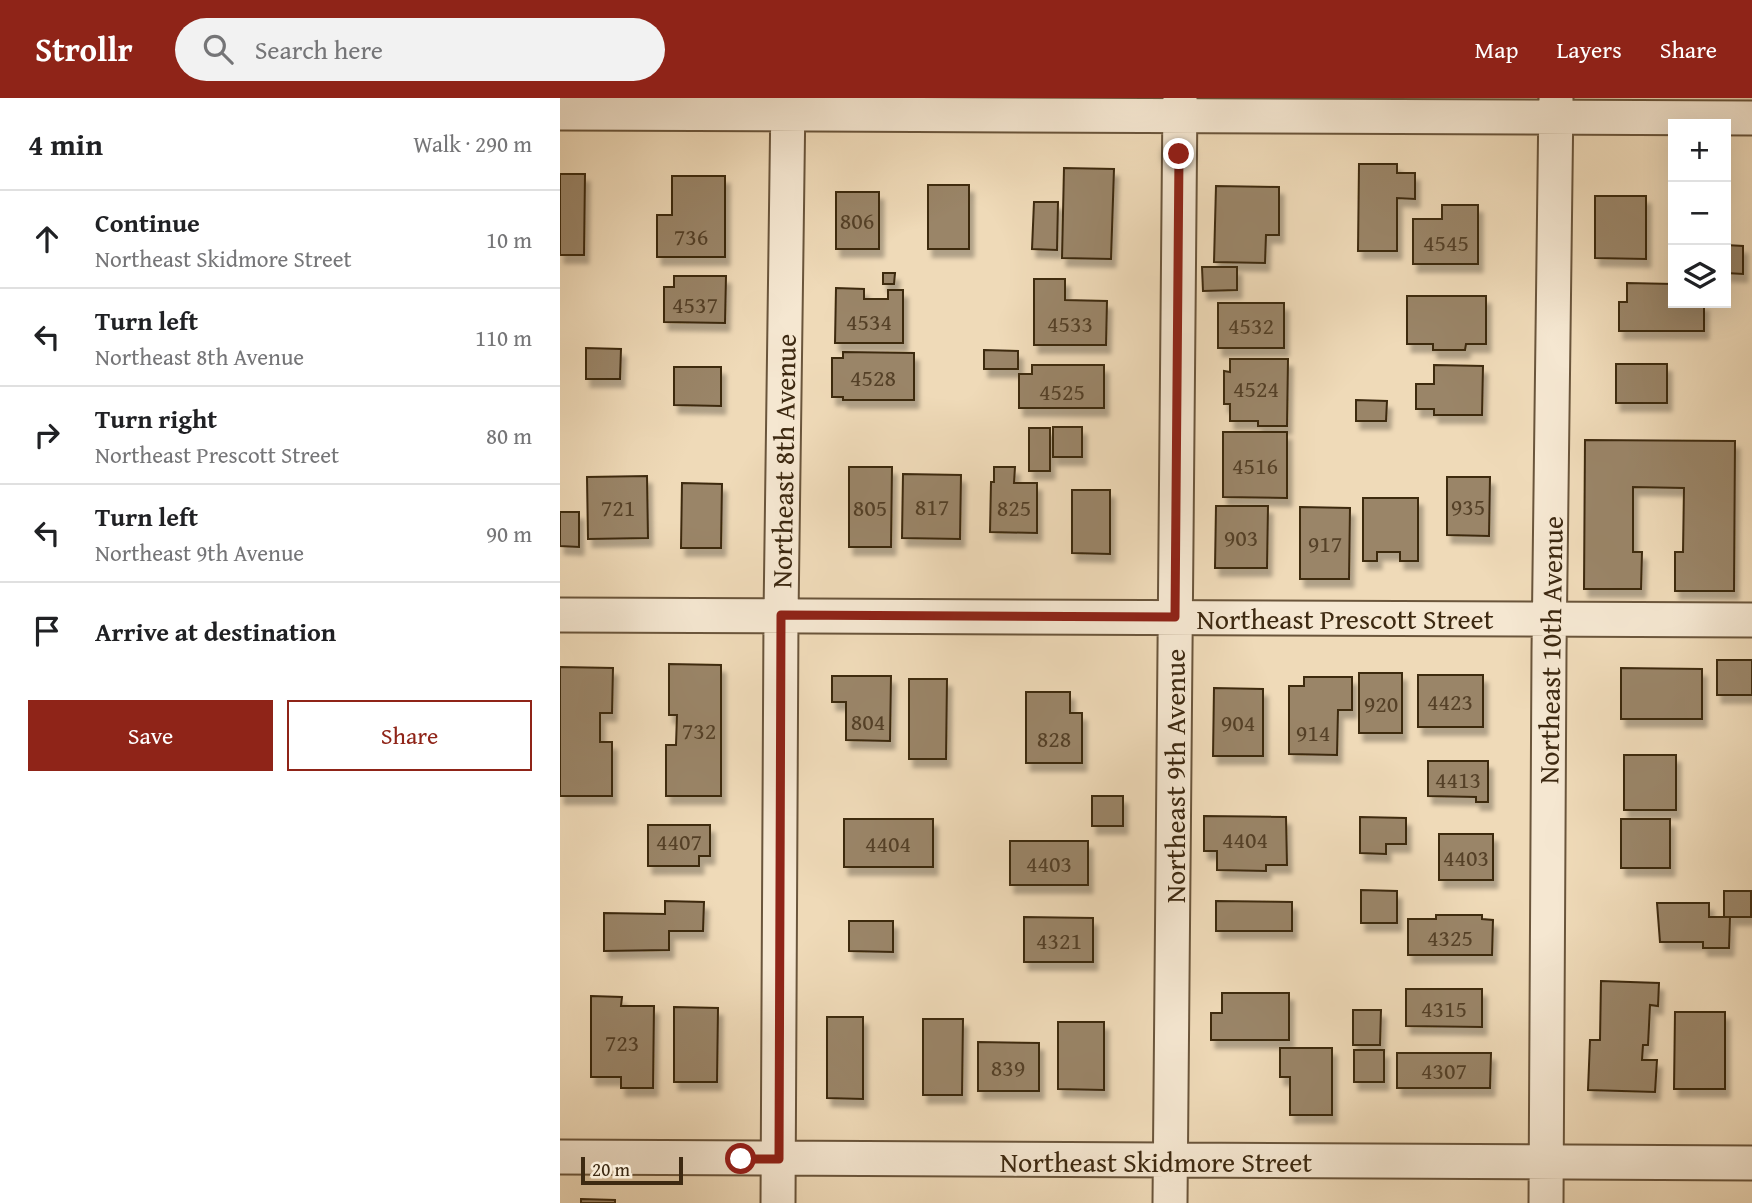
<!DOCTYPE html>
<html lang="en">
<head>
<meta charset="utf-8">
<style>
	body { margin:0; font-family:"Gentium Book Plus",serif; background:#f2f2f2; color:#202124 }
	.controls { position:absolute; right:21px; top:21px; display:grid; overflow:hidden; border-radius:0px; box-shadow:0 7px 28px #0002 }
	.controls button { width:63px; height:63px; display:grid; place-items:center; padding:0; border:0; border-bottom:2px solid #e0e0e0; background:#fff; color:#202124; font:35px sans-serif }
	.scale { position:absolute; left:21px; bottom:18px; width:102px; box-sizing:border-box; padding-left:7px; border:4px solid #3d2911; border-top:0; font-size:19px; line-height:24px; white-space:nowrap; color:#3d2911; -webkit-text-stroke:5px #f5e7d1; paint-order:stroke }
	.stop { position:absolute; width:21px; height:21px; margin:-16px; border:5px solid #8f2418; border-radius:50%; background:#fff }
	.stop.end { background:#8f2418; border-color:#fff; box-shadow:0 2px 7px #0008 }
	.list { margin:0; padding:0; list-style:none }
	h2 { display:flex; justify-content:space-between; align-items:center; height:91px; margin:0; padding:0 28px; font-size:30px }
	h2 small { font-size:23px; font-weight:400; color:#757577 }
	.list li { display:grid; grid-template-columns:46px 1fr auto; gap:21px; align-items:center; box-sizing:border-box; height:98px; padding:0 28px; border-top:2px solid #e0e0e0 }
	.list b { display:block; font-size:26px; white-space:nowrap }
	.list p { margin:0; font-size:23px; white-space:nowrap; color:#757577 }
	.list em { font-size:23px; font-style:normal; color:#757577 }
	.actions { display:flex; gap:14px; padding:21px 28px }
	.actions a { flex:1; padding:16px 0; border:2px solid #8f2418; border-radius:0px; text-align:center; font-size:24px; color:#8f2418 }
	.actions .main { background:#8f2418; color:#fff }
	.icon { flex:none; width:38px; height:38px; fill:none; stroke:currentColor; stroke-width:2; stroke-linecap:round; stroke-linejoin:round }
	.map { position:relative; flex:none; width:1192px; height:1105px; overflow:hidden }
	header { display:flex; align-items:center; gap:42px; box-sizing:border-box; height:98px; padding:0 35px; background:#8f2418; color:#fff }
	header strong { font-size:33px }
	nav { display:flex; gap:38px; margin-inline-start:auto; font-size:24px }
	.search { width:490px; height:63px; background:#f2f2f2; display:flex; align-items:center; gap:18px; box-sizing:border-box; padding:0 24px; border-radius:38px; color:#757577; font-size:26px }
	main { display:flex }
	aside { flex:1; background:#fff }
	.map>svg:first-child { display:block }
</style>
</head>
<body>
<header>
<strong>Strollr</strong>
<div class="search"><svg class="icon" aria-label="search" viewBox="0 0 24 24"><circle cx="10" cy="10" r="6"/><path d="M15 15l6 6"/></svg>Search here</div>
<nav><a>Map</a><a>Layers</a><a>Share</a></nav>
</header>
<main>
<aside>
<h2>4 min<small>Walk · 290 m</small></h2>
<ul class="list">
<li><svg class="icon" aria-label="ahead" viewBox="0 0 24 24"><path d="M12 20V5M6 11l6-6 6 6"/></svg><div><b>Continue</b><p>Northeast Skidmore Street</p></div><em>10 m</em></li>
<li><svg class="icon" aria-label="left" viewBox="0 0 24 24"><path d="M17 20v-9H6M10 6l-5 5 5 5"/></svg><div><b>Turn left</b><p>Northeast 8th Avenue</p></div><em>110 m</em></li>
<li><svg class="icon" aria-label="right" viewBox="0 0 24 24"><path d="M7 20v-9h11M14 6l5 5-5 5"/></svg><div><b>Turn right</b><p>Northeast Prescott Street</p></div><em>80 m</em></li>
<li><svg class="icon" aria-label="left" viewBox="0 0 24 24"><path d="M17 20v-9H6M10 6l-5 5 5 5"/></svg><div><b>Turn left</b><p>Northeast 9th Avenue</p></div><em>90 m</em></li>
<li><svg class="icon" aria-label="arrive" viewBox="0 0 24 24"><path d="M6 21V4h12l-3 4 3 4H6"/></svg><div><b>Arrive at destination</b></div></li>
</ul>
<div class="actions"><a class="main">Save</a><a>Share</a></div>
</aside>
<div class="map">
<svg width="1192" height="1105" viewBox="0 0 1192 1105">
	<defs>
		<filter id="shadow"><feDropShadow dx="4.5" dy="8" stdDeviation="2" flood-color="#0004"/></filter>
	</defs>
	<rect width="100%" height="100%" fill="#efdab8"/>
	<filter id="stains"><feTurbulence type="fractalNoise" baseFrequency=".00286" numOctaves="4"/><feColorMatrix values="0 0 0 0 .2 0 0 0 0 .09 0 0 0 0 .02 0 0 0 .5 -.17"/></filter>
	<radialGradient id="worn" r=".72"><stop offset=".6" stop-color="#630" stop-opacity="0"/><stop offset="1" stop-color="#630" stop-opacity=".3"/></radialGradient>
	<path fill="#9a8568" stroke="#3d2911" stroke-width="2" filter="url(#shadow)" d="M 799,66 L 837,66 L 837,75 L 855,75 L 855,101 L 837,100 L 837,153 L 798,153 Z
		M 504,70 L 554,71 L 551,161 L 502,160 Z
		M 0,76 L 25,76 L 24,157 L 0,157 Z
		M 112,78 L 165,78 L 165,159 L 97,159 L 97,117 L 112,117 Z
		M 368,87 L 409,87 L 409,151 L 368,151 Z
		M 656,88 L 719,89 L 719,137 L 706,137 L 705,165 L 654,164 Z
		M 276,94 L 319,94 L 319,151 L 276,151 Z
		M 1035,98 L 1086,98 L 1086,161 L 1035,160 Z
		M 474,104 L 498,104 L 497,152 L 472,151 Z
		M 882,107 L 918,107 L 918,166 L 853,166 L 853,121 L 882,121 Z
		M 1166,147 L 1183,148 L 1183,176 L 1166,175 Z
		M 642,169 L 677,169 L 677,192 L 643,193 Z
		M 323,175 L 335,175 L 334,186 L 323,186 Z
		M 114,178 L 166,178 L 165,225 L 104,224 L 104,189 L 114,189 Z
		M 474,181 L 505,181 L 505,202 L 547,203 L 546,247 L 474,247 Z
		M 1067,185 L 1113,186 L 1113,205 L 1144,205 L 1144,233 L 1059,233 L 1059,204 L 1067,204 Z
		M 276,190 L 304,191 L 304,201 L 328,201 L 328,192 L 343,192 L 343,245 L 275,245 Z
		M 847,198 L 926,198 L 926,246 L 906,246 L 905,252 L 873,252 L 873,246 L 847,246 Z
		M 658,205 L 724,205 L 724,250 L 658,250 Z
		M 26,250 L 61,251 L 60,281 L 26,281 Z
		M 424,252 L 458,253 L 458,271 L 424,271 Z
		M 283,254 L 354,255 L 354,302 L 283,302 L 283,299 L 272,299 L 272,260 L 283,260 Z
		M 670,261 L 728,261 L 727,328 L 698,328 L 698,323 L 670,323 L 670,306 L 664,306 L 664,273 L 670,274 Z
		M 1056,266 L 1107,266 L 1107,305 L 1056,305 Z
		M 472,267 L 544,267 L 544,310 L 459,310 L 459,276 L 472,276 Z
		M 874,267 L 923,268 L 922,317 L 874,317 L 874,311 L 856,311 L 856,286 L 874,286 Z
		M 114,269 L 161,269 L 161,308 L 114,307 Z
		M 796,302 L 827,303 L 826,323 L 796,323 Z
		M 493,329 L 522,329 L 522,359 L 493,359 Z
		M 469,330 L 490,330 L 490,373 L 469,373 Z
		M 663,334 L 727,334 L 727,400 L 663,399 Z
		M 1025,342 L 1175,343 L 1174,493 L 1115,493 L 1115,454 L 1123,454 L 1124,390 L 1073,389 L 1073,454 L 1082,454 L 1081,491 L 1024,491 Z
		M 289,369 L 332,369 L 331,449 L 289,449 Z
		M 434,369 L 455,369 L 454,385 L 477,385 L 477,435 L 430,434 L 431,384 L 434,384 Z
		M 343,376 L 401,377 L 400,441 L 342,440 Z
		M 87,378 L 88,440 L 28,441 L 27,379 Z
		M 887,379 L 930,379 L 929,438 L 887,437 Z
		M 122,385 L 162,386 L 161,450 L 121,450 Z
		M 512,392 L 550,392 L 550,456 L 512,455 Z
		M 803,400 L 858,400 L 858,463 L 840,463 L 840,454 L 817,454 L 817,463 L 803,463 Z
		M 656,408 L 708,408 L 707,470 L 655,470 Z
		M 740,409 L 790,410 L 789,481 L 740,481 Z
		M 0,414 L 19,414 L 19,449 L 0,448 Z
		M 1157,562 L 1192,562 L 1192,597 L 1157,597 Z
		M 109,566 L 161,567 L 161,698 L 106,698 L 106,647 L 116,647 L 117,617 L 109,617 Z
		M 0,569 L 53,570 L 52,615 L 40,615 L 40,644 L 52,644 L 52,698 L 0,698 Z
		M 1061,570 L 1142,571 L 1142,621 L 1061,621 Z
		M 799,575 L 842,575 L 842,635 L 799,635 Z
		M 858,577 L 923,577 L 923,629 L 858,629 Z
		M 272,578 L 331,578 L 330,643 L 286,642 L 286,604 L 272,604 Z
		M 744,579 L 792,579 L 792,612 L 778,612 L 777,657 L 729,656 L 729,588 L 744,588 Z
		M 349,581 L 387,581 L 386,661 L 349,661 Z
		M 654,590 L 703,591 L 703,658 L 653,658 Z
		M 466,594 L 510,594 L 510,615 L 522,615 L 522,665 L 466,665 Z
		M 1064,657 L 1116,657 L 1116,712 L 1064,712 Z
		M 868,663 L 928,663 L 928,704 L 916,704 L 916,699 L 868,698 Z
		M 532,698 L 563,698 L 563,728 L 532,728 Z
		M 644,718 L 726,719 L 727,767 L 706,767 L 706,773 L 657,772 L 657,753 L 644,753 Z
		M 800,719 L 846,720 L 846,746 L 826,746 L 826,756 L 800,755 Z
		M 284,721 L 373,721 L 373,769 L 284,769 Z
		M 1061,721 L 1110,721 L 1110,770 L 1061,770 Z
		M 88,727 L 150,727 L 150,758 L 139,758 L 139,768 L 88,768 Z
		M 879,736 L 933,736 L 933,782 L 879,782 Z
		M 450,743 L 528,743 L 528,787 L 450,787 Z
		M 801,792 L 837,793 L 837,825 L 801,825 Z
		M 1164,793 L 1191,793 L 1191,819 L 1164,819 Z
		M 105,803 L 144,804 L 143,833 L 109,833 L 109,852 L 44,853 L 44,815 L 105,816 Z
		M 656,803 L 732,804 L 732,833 L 656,833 Z
		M 1097,805 L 1149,805 L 1149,819 L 1170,819 L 1169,850 L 1143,850 L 1143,844 L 1100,844 Z
		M 876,817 L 922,817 L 922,821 L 933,822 L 932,857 L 848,857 L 848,821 L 876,821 Z
		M 464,819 L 533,820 L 533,864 L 464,864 Z
		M 289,823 L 333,823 L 333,854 L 289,853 Z
		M 1041,883 L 1099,885 L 1098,908 L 1090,907 L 1088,947 L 1083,947 L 1082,962 L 1097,962 L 1095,994 L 1028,992 L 1030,942 L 1040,942 Z
		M 846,891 L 922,891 L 922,929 L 846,928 Z
		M 662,895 L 729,895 L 729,942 L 651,942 L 651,915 L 662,915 Z
		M 31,898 L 62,899 L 61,908 L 94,908 L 93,990 L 61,990 L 61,979 L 31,979 Z
		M 114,909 L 158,910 L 157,984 L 114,984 Z
		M 793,912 L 821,912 L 820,947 L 793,947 Z
		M 1115,914 L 1165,914 L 1165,991 L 1114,991 Z
		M 267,919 L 303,919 L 303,1001 L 267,1000 Z
		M 363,921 L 403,921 L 402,997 L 363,997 Z
		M 498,924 L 544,924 L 544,992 L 498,991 Z
		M 418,944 L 479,945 L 479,993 L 418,993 Z
		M 720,950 L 772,950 L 772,1017 L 730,1017 L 730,979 L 720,979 Z
		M 794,952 L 824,952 L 824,984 L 794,984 Z
		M 837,955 L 931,955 L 930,990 L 837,990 Z
		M 21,1101 L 55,1102 L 55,1105 L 21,1105 Z"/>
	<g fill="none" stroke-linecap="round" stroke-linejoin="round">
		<defs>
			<path id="minor" d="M 0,15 L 1192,20
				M 0,517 L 1192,522
				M 0,1059 L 1192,1065
				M 218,1105 L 221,518 L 228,0
				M 610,1105 L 620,0
				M 986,1105 L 989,553 L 996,0"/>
		</defs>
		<use href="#minor" stroke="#6a553b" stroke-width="37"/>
		<use href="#minor" stroke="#f5e7d1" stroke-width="33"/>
	</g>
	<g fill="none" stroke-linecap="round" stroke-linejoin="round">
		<path stroke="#8f2418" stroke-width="9" d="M 181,1061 L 219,1061 L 221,517 L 615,519 L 619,56"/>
	</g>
	<g text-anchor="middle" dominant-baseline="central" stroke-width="6" stroke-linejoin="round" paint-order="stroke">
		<g font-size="24" fill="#544027">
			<text x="297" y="122">806</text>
			<text x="131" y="138">736</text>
			<text x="886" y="144">4545</text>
			<text x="135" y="206">4537</text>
			<text x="309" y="223">4534</text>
			<text x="510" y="225">4533</text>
			<text x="691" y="227">4532</text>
			<text x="313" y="279">4528</text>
			<text x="696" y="290">4524</text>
			<text x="502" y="293">4525</text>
			<text x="695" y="367">4516</text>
			<text x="372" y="408">817</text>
			<text x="908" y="408">935</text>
			<text x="58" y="409">721</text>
			<text x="310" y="409">805</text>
			<text x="454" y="409">825</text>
			<text x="681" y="439">903</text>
			<text x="765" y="445">917</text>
			<text x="890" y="603">4423</text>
			<text x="821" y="605">920</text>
			<text x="308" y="623">804</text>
			<text x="678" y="624">904</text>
			<text x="139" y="632">732</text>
			<text x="753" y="634">914</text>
			<text x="494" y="640">828</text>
			<text x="898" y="681">4413</text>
			<text x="685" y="741">4404</text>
			<text x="119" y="743">4407</text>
			<text x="328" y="745">4404</text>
			<text x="906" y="759">4403</text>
			<text x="489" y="765">4403</text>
			<text x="890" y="839">4325</text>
			<text x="499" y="842">4321</text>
			<text x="884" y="910">4315</text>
			<text x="62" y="944">723</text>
			<text x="448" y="969">839</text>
			<text x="884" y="972">4307</text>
		</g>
		<g font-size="28" fill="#3d2911" stroke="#f5e7d1">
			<text transform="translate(223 363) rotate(-89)">Northeast 8th Avenue</text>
			<text x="785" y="520">Northeast Prescott Street</text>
			<text transform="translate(990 552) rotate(-89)">Northeast 10th Avenue</text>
			<text transform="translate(614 678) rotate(-90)">Northeast 9th Avenue</text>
			<text x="596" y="1063">Northeast Skidmore Street</text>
		</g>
	</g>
	<rect width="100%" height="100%" filter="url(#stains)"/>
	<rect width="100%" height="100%" fill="url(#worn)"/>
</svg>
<div class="controls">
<button>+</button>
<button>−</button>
<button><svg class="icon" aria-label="layers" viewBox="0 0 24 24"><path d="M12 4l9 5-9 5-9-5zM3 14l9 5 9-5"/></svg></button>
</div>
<div class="scale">20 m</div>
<div class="stop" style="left:181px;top:1061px"></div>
<div class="stop end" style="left:619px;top:56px"></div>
</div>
</main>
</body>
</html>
